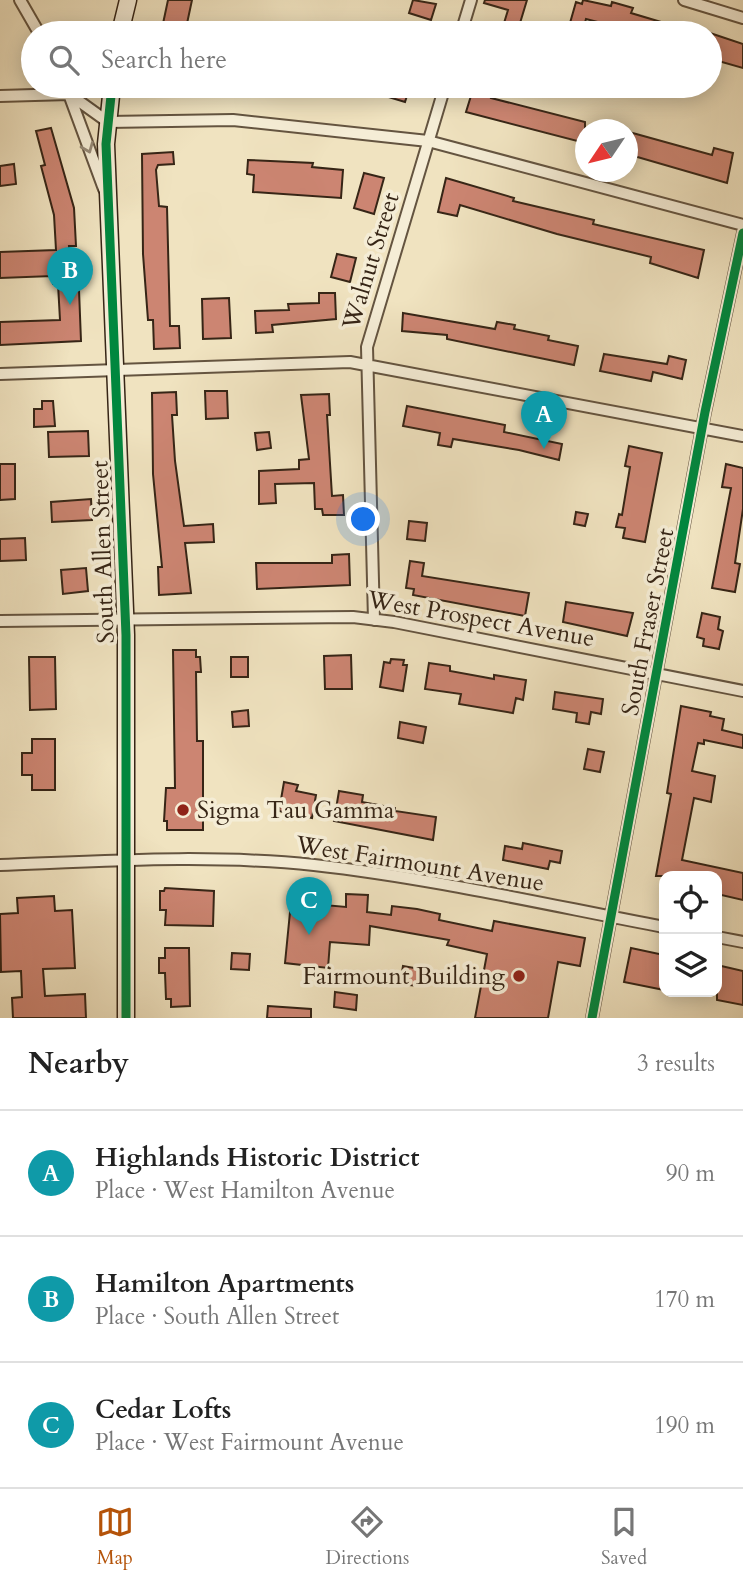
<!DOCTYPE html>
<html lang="en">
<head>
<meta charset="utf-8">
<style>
	body { margin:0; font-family:Cardo,serif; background:#f2f2f2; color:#222 }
	.controls { position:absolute; right:21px; bottom:21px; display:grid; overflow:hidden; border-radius:14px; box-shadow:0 4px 18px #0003 }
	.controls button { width:63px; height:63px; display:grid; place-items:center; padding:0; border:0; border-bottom:2px solid #e0e0e0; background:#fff; color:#222; font:35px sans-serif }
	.compass { position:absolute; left:575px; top:119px; width:63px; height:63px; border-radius:50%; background:#fff; box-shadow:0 4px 18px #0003; rotate:235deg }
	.you { position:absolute; left:364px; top:520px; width:24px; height:24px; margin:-18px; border:5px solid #fff; border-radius:50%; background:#1a73e8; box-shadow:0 0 0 10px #1a73e833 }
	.badge { display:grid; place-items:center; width:46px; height:46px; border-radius:50%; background:#b45309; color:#fff; font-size:23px; font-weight:700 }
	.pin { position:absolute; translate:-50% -58px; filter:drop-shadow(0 2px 4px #0008) }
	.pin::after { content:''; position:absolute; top:37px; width:24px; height:21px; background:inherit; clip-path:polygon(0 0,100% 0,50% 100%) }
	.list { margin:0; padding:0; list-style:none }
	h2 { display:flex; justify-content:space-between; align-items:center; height:91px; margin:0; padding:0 28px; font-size:30px }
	h2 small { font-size:23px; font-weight:400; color:#767676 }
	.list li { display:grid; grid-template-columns:46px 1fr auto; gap:21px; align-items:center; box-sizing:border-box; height:126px; padding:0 28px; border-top:2px solid #e0e0e0 }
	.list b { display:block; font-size:26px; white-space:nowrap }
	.list p { margin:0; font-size:23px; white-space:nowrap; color:#767676 }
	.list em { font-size:23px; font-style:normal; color:#767676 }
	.icon { flex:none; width:38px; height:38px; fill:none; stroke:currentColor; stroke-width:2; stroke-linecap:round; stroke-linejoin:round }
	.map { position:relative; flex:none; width:743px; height:1018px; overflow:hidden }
	.search { position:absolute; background:#fff; box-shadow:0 4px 18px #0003; left:21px; right:21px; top:21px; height:77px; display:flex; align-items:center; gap:18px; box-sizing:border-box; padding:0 24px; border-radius:38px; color:#767676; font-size:26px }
	.sheet { height:469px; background:#fff }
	nav { display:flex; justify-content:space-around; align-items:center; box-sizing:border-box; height:98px; border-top:2px solid #e0e0e0; background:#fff; font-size:19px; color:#767676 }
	nav a { display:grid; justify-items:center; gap:4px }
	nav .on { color:#b45309 }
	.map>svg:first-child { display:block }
</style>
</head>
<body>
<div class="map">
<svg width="743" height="1018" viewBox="0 0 743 1018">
	<rect width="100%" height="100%" fill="#f0e3c0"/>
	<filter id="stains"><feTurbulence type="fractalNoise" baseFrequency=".00286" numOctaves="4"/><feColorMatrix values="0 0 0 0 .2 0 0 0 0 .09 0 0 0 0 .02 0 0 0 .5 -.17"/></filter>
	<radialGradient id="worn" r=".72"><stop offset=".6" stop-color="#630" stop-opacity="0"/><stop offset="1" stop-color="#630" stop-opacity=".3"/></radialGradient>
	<path fill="#cc8572" stroke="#362516" stroke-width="2" d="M 168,0 L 192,0 L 185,33 L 161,33 Z
		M 413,0 L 436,4 L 431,20 L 409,13 Z
		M 485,0 L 527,0 L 517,33 L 501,33 L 508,10 L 484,3 Z
		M 583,0 L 611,6 L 612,2 L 633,8 L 631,13 L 688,30 L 688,33 L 640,33 L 586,19 L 582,33 L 568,30 L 576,2 L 582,4 Z
		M 710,33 L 743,44 L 743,68 L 715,60 L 713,68 L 710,68 Z
		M 362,86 L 410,86 L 405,102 L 362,89 Z
		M 474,86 L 494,86 L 491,98 L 585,122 L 585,143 L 466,112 Z
		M 51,128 L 74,208 L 76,246 L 69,246 L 72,290 L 79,290 L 81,341 L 0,345 L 0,322 L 60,320 L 58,284 L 53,284 L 52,276 L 0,278 L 0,252 L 56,250 L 54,215 L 41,166 L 45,165 L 36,131 Z
		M 629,132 L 712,155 L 714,148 L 733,153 L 727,183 L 627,154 Z
		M 173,152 L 174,164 L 158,165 L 156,170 L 159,206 L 167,207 L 170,326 L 179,326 L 180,348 L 154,349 L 153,320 L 148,320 L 143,254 L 142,154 Z
		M 248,160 L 313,163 L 312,167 L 343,170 L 341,198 L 253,192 L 254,175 L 247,174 Z
		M 14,164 L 16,184 L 0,186 L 0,166 Z
		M 364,173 L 384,178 L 374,214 L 354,208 Z
		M 446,178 L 514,198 L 513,201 L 594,220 L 593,224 L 704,250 L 698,278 L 650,263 L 651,257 L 557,234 L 460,205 L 457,216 L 438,212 Z
		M 337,254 L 356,258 L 350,282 L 331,277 Z
		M 319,293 L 335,293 L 336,319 L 272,325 L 273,332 L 256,333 L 255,311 L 289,310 L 288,304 L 319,303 Z
		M 229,298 L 231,338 L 203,339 L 202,299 Z
		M 403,313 L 495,329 L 497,322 L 515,325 L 514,329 L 549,336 L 548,340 L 578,346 L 574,365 L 447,339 L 447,335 L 402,331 Z
		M 604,354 L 667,364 L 669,356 L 686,360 L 682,379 L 653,372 L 651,381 L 600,371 Z
		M 205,391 L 227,391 L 228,418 L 206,419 Z
		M 176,392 L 177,415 L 172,415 L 175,461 L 184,526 L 213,524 L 214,542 L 185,543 L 191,593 L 159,595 L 158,567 L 162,567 L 153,474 L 152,393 Z
		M 329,394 L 330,415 L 327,415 L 332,496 L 343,495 L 344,515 L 323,515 L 322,509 L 315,509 L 314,483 L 275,484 L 276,503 L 259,504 L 259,471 L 299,469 L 299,460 L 309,459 L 301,395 Z
		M 42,401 L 53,401 L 55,426 L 34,427 L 34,409 L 42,409 Z
		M 407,406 L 505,425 L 504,432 L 562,444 L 559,460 L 519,450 L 453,439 L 451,447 L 438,445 L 440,433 L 403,426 Z
		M 88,431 L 89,456 L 49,457 L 48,432 Z
		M 269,432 L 271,448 L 257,450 L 255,433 Z
		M 629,446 L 662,453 L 645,542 L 623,538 L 625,528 L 616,527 L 619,514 L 622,515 L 630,467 L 625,466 Z
		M 0,464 L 15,464 L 15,499 L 0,500 Z
		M 726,464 L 743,468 L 743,509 L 735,563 L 740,564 L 735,592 L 712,588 L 731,488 L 722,487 Z
		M 91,499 L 92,520 L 52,522 L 51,502 Z
		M 576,512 L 588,514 L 585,526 L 574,524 Z
		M 409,521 L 427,523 L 425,541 L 407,539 Z
		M 25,538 L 26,560 L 0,561 L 0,539 Z
		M 349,554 L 350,585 L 257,589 L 256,563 L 332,563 L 332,555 Z
		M 410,561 L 424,563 L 422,576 L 529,593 L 525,616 L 413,595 L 414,589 L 406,588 Z
		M 86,568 L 88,591 L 63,594 L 61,570 Z
		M 566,602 L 633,613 L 627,636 L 563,622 Z
		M 702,613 L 720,617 L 718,629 L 723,631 L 719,649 L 703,646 L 704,639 L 697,637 Z
		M 173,650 L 196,650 L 196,657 L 200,657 L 201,672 L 196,672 L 197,741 L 203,741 L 203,830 L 167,830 L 167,821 L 164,821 L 166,788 L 175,788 Z
		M 351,655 L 352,689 L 325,689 L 324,656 Z
		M 29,657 L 55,657 L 56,709 L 30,710 Z
		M 231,657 L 248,657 L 248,677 L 231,677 Z
		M 391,659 L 404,660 L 403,665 L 407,665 L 403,691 L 380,687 L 384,662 L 390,663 Z
		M 429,663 L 450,666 L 450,671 L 494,679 L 494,675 L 526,680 L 523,700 L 516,698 L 513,713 L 459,704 L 461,694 L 425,689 Z
		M 555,692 L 603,699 L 601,714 L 591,712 L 589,724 L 576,722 L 577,713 L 553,709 Z
		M 681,706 L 711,712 L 710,716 L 724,719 L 722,730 L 743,735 L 743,748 L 704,740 L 704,744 L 698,743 L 692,771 L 715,776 L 711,802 L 694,798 L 682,860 L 743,873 L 743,900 L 717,894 L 717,876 L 656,876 L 671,794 L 667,793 Z
		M 248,710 L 249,726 L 233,727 L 232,712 Z
		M 400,722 L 426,727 L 423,743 L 398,738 Z
		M 32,739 L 55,739 L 55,790 L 32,790 L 32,775 L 22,775 L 22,753 L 32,753 Z
		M 588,749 L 604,752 L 600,772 L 584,769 Z
		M 284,782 L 298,785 L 296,791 L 316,795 L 312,818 L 279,811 Z
		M 339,791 L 363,795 L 362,802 L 395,808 L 395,811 L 436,817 L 433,840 L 334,821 Z
		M 523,843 L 562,851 L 560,863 L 550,861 L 548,869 L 503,860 L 505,846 L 522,849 Z
		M 165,888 L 214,891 L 213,926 L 165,925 L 166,910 L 160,910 L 160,891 L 164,891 Z
		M 346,894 L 368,895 L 367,912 L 391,915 L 392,906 L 417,909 L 440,914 L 439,920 L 492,931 L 494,921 L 585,938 L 580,966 L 558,962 L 548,1018 L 475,1018 L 487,954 L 447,945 L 449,940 L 370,926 L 369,945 L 330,942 L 328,968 L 285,963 L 291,902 L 346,907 Z
		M 54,896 L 55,911 L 72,910 L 75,968 L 43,969 L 45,996 L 85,994 L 86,1018 L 13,1018 L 12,998 L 22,997 L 21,971 L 1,972 L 0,914 L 18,913 L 17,898 Z
		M 165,948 L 189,948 L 190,1006 L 171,1007 L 171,999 L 166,999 L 165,973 L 159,973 L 159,958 L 165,958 Z
		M 631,948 L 664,955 L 664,990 L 624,982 Z
		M 232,953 L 250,954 L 249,970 L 231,969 Z
		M 717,965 L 743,971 L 743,1005 L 717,1000 Z
		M 403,966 L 420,969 L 418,986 L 400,984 Z
		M 335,992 L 357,995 L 356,1010 L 334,1007 Z
		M 268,1006 L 311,1009 L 311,1018 L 267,1018 Z"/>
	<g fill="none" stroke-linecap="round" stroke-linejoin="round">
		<defs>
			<path id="street" d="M 20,0 L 39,33
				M 684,0 L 743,18
				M 461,33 L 471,0
				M 66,86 L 104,189
				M 69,94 L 108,122 L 233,120 L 428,141 L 743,225
				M 0,96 L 69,94
				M 0,374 L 350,362 L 743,436
				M 374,620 L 367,347 L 445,86
				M 0,621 L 353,617 L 394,622 L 743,691
				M 0,865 C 104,861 210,854 314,865 C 431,878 548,905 664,927
				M 717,937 L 743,942
				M 592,1018 L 705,412 L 743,233"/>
			<path id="secondary" d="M 120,33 L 128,0
				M 112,86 L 106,144 L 126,635 L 126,1018"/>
		</defs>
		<use href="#street" stroke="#645440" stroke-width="14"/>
		<use href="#secondary" stroke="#362516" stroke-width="19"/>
		<use href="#street" stroke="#f5edd6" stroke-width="10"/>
		<use href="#secondary" stroke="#f5edd6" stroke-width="16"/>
		<defs>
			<path id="cycleway" d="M 112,86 L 106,144 L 126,635 L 126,1018
				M 592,1018 L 705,412 L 743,233"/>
		</defs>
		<use href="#cycleway" stroke="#f5edd6" stroke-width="13"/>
		<use href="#cycleway" stroke="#00873e" stroke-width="9"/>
	</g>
	<defs><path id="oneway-chevron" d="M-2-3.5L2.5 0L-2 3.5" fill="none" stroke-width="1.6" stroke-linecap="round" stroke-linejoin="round" transform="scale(1.75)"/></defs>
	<use stroke="#968976" href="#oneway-chevron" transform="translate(88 148) rotate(68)"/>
	<g fill="#8f2418" stroke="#f5edd6" stroke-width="2.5">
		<circle cx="183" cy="810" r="7"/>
		<circle cx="519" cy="976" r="7"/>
	</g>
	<g text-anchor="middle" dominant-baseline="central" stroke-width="7" stroke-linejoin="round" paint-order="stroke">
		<g font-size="24" fill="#362516" stroke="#f5edd6">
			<text transform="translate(371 261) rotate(-73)">Walnut Street</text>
			<text transform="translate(103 552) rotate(-92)">South Allen Street</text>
			<text transform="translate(481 619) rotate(10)">West Prospect Avenue</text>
			<text transform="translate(648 622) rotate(-79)">South Fraser Street</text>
			<text transform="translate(420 864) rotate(9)">West Fairmount Avenue</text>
		</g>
		<g font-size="24" fill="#362516" stroke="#f5edd6" text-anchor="start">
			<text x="197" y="810">Sigma Tau Gamma</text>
			<text x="505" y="976" text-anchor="end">Fairmount Building</text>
		</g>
	</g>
	<rect width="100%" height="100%" filter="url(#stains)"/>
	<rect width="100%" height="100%" fill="url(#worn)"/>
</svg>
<div class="controls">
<button><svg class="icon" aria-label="locate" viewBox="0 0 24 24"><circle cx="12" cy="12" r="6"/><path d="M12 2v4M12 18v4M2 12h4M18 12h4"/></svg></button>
<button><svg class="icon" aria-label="layers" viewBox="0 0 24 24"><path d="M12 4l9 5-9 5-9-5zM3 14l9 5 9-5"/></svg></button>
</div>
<svg class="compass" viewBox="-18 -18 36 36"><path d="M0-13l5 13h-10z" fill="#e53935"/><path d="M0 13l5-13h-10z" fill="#767676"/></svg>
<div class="you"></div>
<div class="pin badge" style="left:544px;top:449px;background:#0f9aa8">A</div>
<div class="pin badge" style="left:70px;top:305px;background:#0f9aa8">B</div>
<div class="pin badge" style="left:309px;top:935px;background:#0f9aa8">C</div>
<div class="search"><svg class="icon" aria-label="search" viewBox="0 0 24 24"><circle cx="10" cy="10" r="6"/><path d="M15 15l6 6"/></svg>Search here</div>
</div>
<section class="sheet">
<h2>Nearby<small>3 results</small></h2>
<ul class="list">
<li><span class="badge" style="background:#0f9aa8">A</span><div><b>Highlands Historic District</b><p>Place · West Hamilton Avenue</p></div><em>90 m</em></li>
<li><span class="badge" style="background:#0f9aa8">B</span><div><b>Hamilton Apartments</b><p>Place · South Allen Street</p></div><em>170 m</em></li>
<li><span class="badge" style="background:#0f9aa8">C</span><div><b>Cedar Lofts</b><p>Place · West Fairmount Avenue</p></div><em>190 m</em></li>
</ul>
</section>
<nav>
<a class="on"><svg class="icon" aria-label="map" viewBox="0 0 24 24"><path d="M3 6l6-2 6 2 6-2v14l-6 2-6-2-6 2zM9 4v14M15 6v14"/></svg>Map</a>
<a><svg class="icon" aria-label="directions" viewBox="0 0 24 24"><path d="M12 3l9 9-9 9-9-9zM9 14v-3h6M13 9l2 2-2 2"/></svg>Directions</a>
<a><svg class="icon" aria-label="saved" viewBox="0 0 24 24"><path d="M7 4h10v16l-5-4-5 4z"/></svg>Saved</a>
</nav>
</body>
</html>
